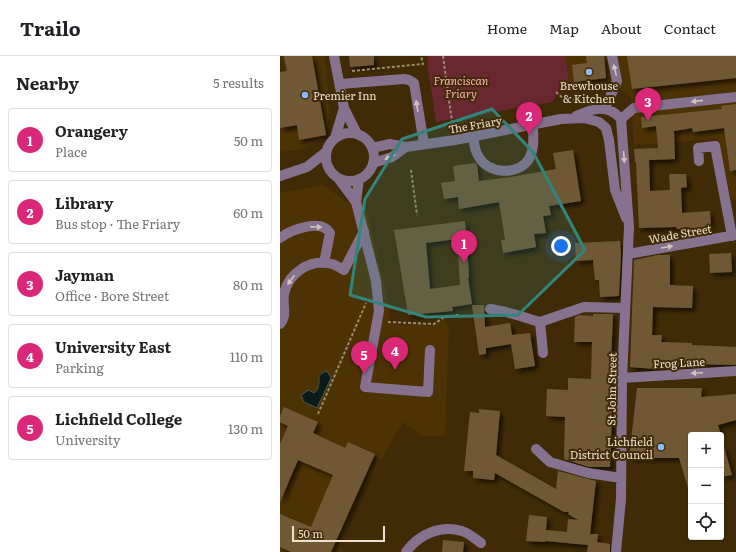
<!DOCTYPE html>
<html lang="en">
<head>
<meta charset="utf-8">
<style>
	body { margin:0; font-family:Literata,serif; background:#f2f2f2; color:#202124 }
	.controls { position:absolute; right:12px; bottom:12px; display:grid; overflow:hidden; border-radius:4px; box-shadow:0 1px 3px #0004 }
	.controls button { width:36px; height:36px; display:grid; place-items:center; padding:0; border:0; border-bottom:1px solid #e0e0e0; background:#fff; color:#202124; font:20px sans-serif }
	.scale { position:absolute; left:12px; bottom:10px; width:93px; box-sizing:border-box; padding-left:4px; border:2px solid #eee0cd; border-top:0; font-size:11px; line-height:14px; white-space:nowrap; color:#eee0cd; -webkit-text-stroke:3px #412b06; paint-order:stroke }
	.you { position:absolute; left:281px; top:190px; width:14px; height:14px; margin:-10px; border:3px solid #fff; border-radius:50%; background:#1a73e8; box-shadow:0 0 0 6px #1a73e833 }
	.badge { display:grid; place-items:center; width:26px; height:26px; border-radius:50%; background:#db2777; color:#fff; font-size:13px; font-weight:700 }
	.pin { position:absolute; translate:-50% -33px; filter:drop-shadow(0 1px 2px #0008) }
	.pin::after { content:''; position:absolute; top:21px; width:14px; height:12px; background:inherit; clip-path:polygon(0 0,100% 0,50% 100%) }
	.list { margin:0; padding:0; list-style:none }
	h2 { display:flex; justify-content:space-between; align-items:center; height:52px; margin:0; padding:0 16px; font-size:17px }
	h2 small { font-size:13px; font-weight:400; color:#757577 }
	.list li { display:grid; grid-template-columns:26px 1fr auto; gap:12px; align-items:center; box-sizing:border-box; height:64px; margin:0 8px 8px; padding:0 8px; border:1px solid #e0e0e0; border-radius:4px }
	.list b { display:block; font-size:15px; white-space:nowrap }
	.list p { margin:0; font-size:13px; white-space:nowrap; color:#757577 }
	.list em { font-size:13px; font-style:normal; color:#757577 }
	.icon { flex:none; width:22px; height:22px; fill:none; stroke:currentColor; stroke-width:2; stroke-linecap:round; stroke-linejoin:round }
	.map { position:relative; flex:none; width:456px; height:496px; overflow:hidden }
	header { display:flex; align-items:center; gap:24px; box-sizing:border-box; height:56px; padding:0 20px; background:#fff; border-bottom:1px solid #e0e0e0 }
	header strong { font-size:19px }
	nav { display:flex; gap:22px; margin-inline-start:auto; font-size:14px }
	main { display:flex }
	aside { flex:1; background:#fff }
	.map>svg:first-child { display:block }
</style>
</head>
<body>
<header>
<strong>Trailo</strong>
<nav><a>Home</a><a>Map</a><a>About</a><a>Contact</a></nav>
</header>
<main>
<aside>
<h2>Nearby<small>5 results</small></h2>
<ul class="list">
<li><span class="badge">1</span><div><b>Orangery</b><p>Place</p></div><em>50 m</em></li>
<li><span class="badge">2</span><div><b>Library</b><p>Bus stop · The Friary</p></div><em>60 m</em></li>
<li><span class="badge">3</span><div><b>Jayman</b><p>Office · Bore Street</p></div><em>80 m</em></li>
<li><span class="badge">4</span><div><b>University East</b><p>Parking</p></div><em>110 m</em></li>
<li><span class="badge">5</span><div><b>Lichfield College</b><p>University</p></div><em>130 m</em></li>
</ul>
</aside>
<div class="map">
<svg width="456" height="496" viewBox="0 0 456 496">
	<defs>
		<filter id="shadow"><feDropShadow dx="3.5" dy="3.5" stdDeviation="2" flood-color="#0009"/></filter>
	</defs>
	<rect width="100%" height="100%" fill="#412b06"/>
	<path fill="#4d3304" d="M 2,0 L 44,0 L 47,15 L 49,60 L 47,74 L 43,84 L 20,93 L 0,96 L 0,16 L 5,15 Z
		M 286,0 L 456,0 L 456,143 L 451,143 L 438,83 L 354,89 L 351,41 L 329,25 L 289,30 Z
		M 43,129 L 63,143 L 65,147 L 84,142 L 108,243 L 110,268 L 154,269 L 164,263 L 169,270 L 165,379 L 143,381 L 123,366 L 76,447 L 61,490 L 63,496 L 0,496 L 0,137 Z"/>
	<path fill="#69282f" d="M 148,0 L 286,0 L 289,30 C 281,32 276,39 272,46 L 156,66 L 148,12 Z"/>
	<path fill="#0a1b1b" stroke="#4e5650" d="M 47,315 L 51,322 L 37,352 L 24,346 L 21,339 L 29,334 L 34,337 C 36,335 38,334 38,331 C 41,323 35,319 47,315 Z"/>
	<path fill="#715936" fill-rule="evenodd" filter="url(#shadow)" d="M 4,0 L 32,0 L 46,79 L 19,84 L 17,69 L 0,72 L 0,16 L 7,15 Z
		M 69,0 L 94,0 L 94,9 L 70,11 Z
		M 306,0 L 324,0 L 326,22 L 294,26 L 292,9 L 307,7 Z
		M 347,0 L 456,0 L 456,22 L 352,33 Z
		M 456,48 L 456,114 L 450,115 L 444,72 L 413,76 L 412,72 L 394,75 L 395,103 L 369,104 L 370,135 L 390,134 L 389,118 L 406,118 L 407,131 L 401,132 L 402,157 L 430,155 L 431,171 L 397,173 L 396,171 L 359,172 L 356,106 L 355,106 L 354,93 L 378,92 L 376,70 L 362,72 L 361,61 L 442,53 L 441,50 Z
		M 293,94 L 301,145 L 269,150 L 271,159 L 263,160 L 266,177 L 254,178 L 256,191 L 223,197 L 221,184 L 225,184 L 219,146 L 179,153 L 178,141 L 164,143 L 161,127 L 175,125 L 173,110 L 195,107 L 197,109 L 199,125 L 231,121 L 276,113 L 273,97 Z
		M 185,165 L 187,185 L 189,222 L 188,222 L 192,248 L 172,251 L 173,255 L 128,259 L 114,174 ZM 177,183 L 180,229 L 150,233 L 146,187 Z
		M 340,185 L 341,198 L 339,240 L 320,241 L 319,224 L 315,224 L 313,204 L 296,205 L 295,187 Z
		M 451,197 L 452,216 L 430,217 L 429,198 Z
		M 378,199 L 390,199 L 390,229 L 413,230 L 412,252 L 373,251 L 372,279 L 382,279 L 381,286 L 412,287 L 412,289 L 456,291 L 456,309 L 411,308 L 411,311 L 375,313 L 350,311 L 354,204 Z
		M 192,249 L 204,249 L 205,271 L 230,267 L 232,279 L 250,277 L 255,310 L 235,313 L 231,288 L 206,292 L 206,298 L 199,299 Z
		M 313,258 L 333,258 L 329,355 L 332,356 L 330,411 L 309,411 L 284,403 L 285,361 L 266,360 L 267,333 L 288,334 L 288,322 L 311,323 L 312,286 L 294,286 L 295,261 L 299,259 L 313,260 Z
		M 357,332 L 422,332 L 421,341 L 456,338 L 456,364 L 438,369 L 441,379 L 411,379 L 411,432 L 408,432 L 399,402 L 349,402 Z
		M 4,351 L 38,366 L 33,377 L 65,392 L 68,386 L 95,398 L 51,496 L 11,496 L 0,491 L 0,458 L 31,471 L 53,419 L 18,404 L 0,446 L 0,388 L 8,370 L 0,366 L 0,360 Z
		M 199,353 L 220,355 L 216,399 L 276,433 L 278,415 L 316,425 L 310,478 L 318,478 L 317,486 L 330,488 L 330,496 L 307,496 L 308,489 L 265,485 L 265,486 L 246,485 L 249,459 L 267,461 L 266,474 L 287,476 L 288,463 L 298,464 L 288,458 L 289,456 L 284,456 L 215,417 L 214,424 L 193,422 L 193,415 L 184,415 L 190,356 L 199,357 Z
		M 441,391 L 444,391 L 452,419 L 441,421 Z
		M 163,484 L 184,486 L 183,496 L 162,496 Z"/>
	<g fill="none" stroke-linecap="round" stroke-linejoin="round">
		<path stroke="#9e8c70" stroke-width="2" stroke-dasharray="3 2" stroke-linecap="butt" d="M 163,0 L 173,73
			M 72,15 L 143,8 L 141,0
			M 276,36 L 286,45 L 318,40
			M 131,114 L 137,159
			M 108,266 L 154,268 L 166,260 L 179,259
			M 38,358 L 86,247"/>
		<path stroke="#86718f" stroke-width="10" d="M 54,0 L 64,52 L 77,78
			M 60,28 L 124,23 L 129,24 L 134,27 L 144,88
			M 325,53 L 337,25 L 332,0
			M 296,60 C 312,53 327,47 341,63
			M 341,63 L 354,52 L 456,41
			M46 101a24 24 0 1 1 48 0a24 24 0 1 1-48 0Z
			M 193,81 C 194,87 195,96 199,101 C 208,118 238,120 249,103 C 255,92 253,81 253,70
			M 55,82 L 64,52
			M 92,92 L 110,88 L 126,91 L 175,84 L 281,63 L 304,62 L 319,66 L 326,72 L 329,84 L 335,134 L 346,162
			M 419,105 L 418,92 L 435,90 L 452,180
			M 93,107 L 112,101 L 126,91
			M 0,120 L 27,111 L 46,96
			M 58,122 L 76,146
			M 79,123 L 76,146 L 96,225 L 99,255 L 85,331 L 148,336 L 150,294
			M 0,182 C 11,174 41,162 50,177 L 44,207
			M 348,198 L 456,179
			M 210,253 C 227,255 243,261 260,266
			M 0,268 C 8,259 2,249 4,238 C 8,217 31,202 52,208 C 56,209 60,212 64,214 L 84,175
			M 263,297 L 260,266 L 304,251 L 345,252
			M 342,322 L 456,315
			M 256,393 L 270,406 L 308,417 L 341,422
			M 126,496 C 139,478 160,469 182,475 C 189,477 195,483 201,487
			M 336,496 L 341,443 L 342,322 L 349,171 L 341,63"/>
	</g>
	<defs><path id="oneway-solid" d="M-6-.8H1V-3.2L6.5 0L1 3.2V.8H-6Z"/></defs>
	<g fill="#d4c4be">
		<use href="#oneway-solid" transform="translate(335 14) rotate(-103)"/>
		<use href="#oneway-solid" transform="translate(417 45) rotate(174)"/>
		<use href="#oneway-solid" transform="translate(137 50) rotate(-99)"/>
		<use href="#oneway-solid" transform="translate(110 101) rotate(155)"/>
		<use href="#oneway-solid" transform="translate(344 101) rotate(86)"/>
		<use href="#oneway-solid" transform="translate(36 171) rotate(2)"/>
		<use href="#oneway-solid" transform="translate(387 191) rotate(-10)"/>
		<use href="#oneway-solid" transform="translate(11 224) rotate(127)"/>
		<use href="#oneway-solid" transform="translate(417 317) rotate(177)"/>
	</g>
	<path fill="#30867c" fill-opacity="0.2" stroke="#30867c" stroke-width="3" stroke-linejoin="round" d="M 212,53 L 253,96 L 305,194 L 238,259 L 146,261 L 70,239 L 85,143 L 122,83 Z"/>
	<g fill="#89bafc" stroke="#412b06" stroke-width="1.5">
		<circle cx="309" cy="16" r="4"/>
		<circle cx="25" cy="39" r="4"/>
		<circle cx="381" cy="391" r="4"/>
	</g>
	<g text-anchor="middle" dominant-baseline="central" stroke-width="4" stroke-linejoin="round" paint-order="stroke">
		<g font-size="11" font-style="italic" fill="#f9b1b4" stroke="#412b06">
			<text x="181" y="24">Franciscan<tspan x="181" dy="13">Friary</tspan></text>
		</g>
		<g font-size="11" fill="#eee0cd" stroke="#412b06">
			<text x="309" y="29">Brewhouse<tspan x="309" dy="13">&amp; Kitchen</tspan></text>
			<text x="33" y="39" text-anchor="start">Premier Inn</text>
			<text x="373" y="385" text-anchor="end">Lichfield<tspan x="373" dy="13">District Council</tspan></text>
		</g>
		<g font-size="11" fill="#eee0cd" stroke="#412b06">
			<text transform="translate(195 68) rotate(-10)">The Friary</text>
			<text transform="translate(400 177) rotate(-10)">Wade Street</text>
			<text transform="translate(399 306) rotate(-3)">Frog Lane</text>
			<text transform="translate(331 333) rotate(-89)">St John Street</text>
		</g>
	</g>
</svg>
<div class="controls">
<button>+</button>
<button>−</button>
<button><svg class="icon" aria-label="locate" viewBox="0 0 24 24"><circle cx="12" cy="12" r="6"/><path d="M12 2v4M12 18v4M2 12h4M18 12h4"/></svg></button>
</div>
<div class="scale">50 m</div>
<div class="you"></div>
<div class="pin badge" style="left:184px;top:207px">1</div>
<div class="pin badge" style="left:249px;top:79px">2</div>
<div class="pin badge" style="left:368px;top:65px">3</div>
<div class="pin badge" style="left:115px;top:314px">4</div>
<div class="pin badge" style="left:84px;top:318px">5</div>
</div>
</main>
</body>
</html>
